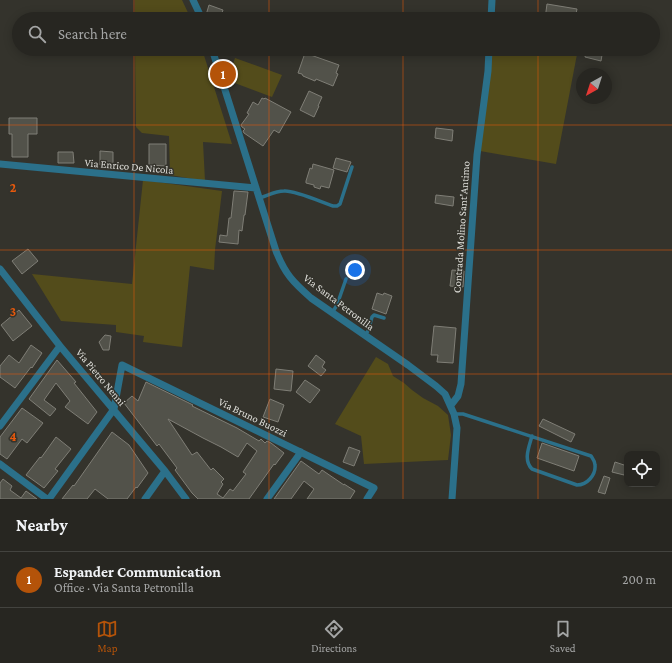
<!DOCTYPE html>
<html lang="en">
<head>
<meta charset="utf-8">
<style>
	body { margin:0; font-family:"Crimson Pro",serif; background:#33322e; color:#f1f3f6 }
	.controls { position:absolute; right:12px; bottom:12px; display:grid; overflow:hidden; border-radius:8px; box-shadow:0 2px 10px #0003 }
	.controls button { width:36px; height:36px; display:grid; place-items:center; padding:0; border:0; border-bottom:1px solid #43433f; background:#272621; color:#f1f3f6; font:20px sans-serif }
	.compass { position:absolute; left:576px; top:68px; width:36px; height:36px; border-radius:50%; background:#272621; box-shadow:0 2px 10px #0003; rotate:219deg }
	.you { position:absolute; left:355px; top:270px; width:14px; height:14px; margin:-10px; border:3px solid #fff; border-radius:50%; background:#1a73e8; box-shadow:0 0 0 6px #1a73e833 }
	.badge { display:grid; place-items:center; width:26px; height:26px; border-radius:50%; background:#b45309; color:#fff; font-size:13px; font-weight:700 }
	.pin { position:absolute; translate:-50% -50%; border:2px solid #fff; box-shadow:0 1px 4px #0006 }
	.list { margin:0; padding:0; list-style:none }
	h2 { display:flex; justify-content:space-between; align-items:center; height:52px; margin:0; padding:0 16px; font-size:17px }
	h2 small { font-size:13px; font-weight:400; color:#a4a5a5 }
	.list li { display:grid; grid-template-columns:26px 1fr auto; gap:12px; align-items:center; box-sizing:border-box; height:56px; padding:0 16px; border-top:1px solid #43433f }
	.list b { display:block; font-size:15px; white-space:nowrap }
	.list p { margin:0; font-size:13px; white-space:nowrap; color:#a4a5a5 }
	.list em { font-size:13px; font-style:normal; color:#a4a5a5 }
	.icon { flex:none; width:22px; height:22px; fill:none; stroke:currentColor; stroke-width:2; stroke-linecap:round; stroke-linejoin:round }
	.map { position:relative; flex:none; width:672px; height:499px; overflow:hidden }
	.search { position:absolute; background:#272621; box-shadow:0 2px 10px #0003; left:12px; right:12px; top:12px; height:44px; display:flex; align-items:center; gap:10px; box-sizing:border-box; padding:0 14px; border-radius:22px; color:#a4a5a5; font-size:15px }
	.sheet { height:108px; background:#272621 }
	nav { display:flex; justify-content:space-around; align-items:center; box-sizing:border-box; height:56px; border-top:1px solid #43433f; background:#272621; font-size:11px; color:#a4a5a5 }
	nav a { display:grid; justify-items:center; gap:2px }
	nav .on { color:#b45309 }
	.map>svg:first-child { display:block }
</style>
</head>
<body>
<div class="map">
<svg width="672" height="499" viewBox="0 0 672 499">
	<rect width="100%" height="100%" fill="#34332c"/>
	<path fill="#534c1b" d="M 135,0 L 182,0 L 191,19 L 135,19 Z
		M 135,49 L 202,49 L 232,144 L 203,142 L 205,181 L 170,175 L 169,136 L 142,133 L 136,127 Z
		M 491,49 L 578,49 L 556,164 L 480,151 Z
		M 235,58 L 282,75 L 272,97 L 232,82 L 229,76 Z
		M 143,180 L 222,191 L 215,250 L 214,270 L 190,266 L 182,347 L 143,342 L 144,336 L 116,332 L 116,325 L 61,321 L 32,274 L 132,284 Z
		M 376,357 L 388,364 L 393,376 L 404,383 L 412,390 L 423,398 L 438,406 L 448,415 L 451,435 L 448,460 L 364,464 L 361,436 L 335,424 Z"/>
	<path fill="#52524a" stroke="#7f7e76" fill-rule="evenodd" d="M 547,4 L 577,9 L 575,19 L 545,19 Z
		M 209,5 L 223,10 L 220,19 L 207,19 L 206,15 Z
		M 586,49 L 603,49 L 601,61 L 585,57 Z
		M 305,53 L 339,65 L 336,73 L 338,74 L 333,86 L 316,79 L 315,81 L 303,76 L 302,74 L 298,73 Z
		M 309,91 L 322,97 L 318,106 L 319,106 L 314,117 L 300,110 Z
		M 262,98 L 264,99 L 265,98 L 291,112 L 279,133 L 274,130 L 263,146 L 244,133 L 243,131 L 245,129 L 242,127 L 241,125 L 249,114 L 247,113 L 253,102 L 258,105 Z
		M 9,118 L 37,118 L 37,134 L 28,134 L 28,157 L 12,157 L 12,134 L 9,134 Z
		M 436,128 L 453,130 L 452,141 L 435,138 Z
		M 149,144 L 166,144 L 166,166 L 149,165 Z
		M 100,151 L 113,152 L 113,165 L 100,165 Z
		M 58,152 L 73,152 L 74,163 L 58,163 Z
		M 336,158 L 351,162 L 347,172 L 333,168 Z
		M 313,164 L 334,170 L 329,188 L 321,186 L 320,189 L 314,187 L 314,185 L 306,183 L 306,181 L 310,168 L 312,169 Z
		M 234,191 L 248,192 L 245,215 L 244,215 L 242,231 L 239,230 L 238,244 L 219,242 L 220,235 L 227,236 L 229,218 L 231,218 Z
		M 436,195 L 454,197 L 453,206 L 435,203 Z
		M 28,249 L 38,261 L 22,274 L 12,261 Z
		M 452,270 L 464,271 L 463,287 L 450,286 Z
		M 377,293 L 383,295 L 384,293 L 392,296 L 386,314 L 372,309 Z
		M 19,310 L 32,326 L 13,341 L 1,325 Z
		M 434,326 L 456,328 L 453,363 L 437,362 L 438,355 L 431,355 Z
		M 105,335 L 111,336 L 109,350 L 103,350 L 99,342 Z
		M 31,345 L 42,353 L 32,368 L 31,367 L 15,388 L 0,377 L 0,366 L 9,355 L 19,363 Z
		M 316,355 L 325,362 L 322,367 L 326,370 L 321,376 L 308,366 Z
		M 57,360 L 76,382 L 74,383 L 97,412 L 88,424 L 65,407 L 70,401 L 56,383 L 44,400 L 56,409 L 50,416 L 29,399 Z
		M 276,369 L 293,371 L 291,391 L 274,389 Z
		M 305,380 L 320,390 L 310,403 L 296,392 Z
		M 146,382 L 193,405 L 192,406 L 237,428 L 259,441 L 261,439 L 265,443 L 267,441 L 271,443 L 284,453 L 275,465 L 274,464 L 249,499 L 198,499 L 192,493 L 175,470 L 177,468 L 159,444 L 157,446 L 124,403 L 132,396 L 138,401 ZM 168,419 L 203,438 L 221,447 L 238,457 L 247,443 L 257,451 L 243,472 L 246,474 L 233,491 L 230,489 L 223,498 L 217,494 L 223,484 L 221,482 L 224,479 L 213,468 L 211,470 L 197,452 L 192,455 Z
		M 270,399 L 284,405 L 278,422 L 263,417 Z
		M 22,408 L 43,423 L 27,443 L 22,439 L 7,459 L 0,454 L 0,437 Z
		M 543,419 L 575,434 L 571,442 L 539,426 Z
		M 112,432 L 129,445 L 148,473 L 137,488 L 136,487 L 127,499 L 108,499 L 95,489 L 87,499 L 62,499 L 73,485 L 74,486 Z
		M 56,437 L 71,449 L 55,469 L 58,471 L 44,488 L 26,475 L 40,457 L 41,458 Z
		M 542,443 L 579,456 L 574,471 L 537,458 Z
		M 349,447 L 360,451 L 354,466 L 343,462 Z
		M 301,461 L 319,474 L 322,470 L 344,485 L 344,484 L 355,491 L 350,499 L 307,499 L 314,489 L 304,481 L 291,499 L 274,499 Z
		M 615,462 L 627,466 L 624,475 L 612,472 Z
		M 604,476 L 610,478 L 605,494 L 598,492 Z
		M 3,479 L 12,486 L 10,490 L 21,498 L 26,491 L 37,499 L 0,499 L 0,483 Z"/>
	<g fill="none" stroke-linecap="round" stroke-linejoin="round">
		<path stroke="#2b708a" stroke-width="3.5" d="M 259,198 C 267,196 275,191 284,191 C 295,190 321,202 333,206 L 337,206 L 340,204 L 352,167
			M 332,313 L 337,305 L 346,279
			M 365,335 L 368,331 L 372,317 L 374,315 L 384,318
			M 454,414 L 463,414 L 591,456 C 593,459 595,461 595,465 C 596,475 587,485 577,485 L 532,469 C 523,460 529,447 532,436"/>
		<path stroke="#2b708a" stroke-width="7" d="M 193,0 L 202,19
			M 491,19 L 492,0
			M 212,49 L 276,251 C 285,274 293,282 311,298 L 408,365 L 436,386 L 445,394 L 454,414 L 457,428 L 452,499
			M 0,164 L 256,188
			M 0,269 L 60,346 L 165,471 L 186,499
			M 451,405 L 458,396 L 461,384 L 477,155 L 488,71 L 489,49
			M 0,426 L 60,346
			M 0,464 L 47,499
			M 49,499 L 114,409 L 122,365 L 374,488 L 367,499
			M 145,499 L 165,471
			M 267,499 L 301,452"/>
	</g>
	<path fill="none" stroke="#e8590c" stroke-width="1" stroke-opacity="0.55" d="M 134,0 L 134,19M 269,0 L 269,19M 403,0 L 403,19M 538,0 L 538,19M 134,49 L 134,499M 269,49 L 269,499M 403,49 L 403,499M 538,49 L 538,499M 0,125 L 672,125M 0,250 L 672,250M 0,374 L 672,374"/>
	<g text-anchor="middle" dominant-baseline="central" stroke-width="3" stroke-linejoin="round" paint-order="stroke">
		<g font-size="11" fill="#dfdfda" stroke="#34332c">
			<text transform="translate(129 166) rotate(5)">Via Enrico De Nicola</text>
			<text transform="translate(461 227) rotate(-86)">Contrada Molino Sant'Antimo</text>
			<text transform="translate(339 302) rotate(37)">Via Santa Petronilla</text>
			<text transform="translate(101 377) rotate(50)">Via Pietro Nenni</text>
			<text transform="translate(253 417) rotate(26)">Via Bruno Buozzi</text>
		</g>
	</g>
	<g font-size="13" text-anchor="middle" font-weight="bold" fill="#e8590c" stroke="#34332c" stroke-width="3" stroke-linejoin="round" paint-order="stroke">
		<text x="13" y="192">2</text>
		<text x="13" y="316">3</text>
		<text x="13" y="441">4</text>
	</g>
</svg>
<div class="controls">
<button><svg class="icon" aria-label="locate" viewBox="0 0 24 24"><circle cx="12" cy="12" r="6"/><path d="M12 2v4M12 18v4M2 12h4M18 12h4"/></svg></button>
</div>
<svg class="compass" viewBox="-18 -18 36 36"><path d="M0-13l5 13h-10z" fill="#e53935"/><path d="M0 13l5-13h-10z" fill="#a4a5a5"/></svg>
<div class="you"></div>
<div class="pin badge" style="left:223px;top:74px">1</div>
<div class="search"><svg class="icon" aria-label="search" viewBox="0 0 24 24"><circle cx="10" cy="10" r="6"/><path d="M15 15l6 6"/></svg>Search here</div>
</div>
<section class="sheet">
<h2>Nearby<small></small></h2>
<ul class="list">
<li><span class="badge">1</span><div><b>Espander Communication</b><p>Office · Via Santa Petronilla</p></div><em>200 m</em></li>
</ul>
</section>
<nav>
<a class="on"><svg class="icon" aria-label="map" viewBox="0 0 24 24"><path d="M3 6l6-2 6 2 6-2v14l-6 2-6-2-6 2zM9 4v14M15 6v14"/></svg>Map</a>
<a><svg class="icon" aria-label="directions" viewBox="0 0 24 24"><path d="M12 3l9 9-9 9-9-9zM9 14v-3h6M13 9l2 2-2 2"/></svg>Directions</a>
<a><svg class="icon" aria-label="saved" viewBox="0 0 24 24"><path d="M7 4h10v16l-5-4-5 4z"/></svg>Saved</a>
</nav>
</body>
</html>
